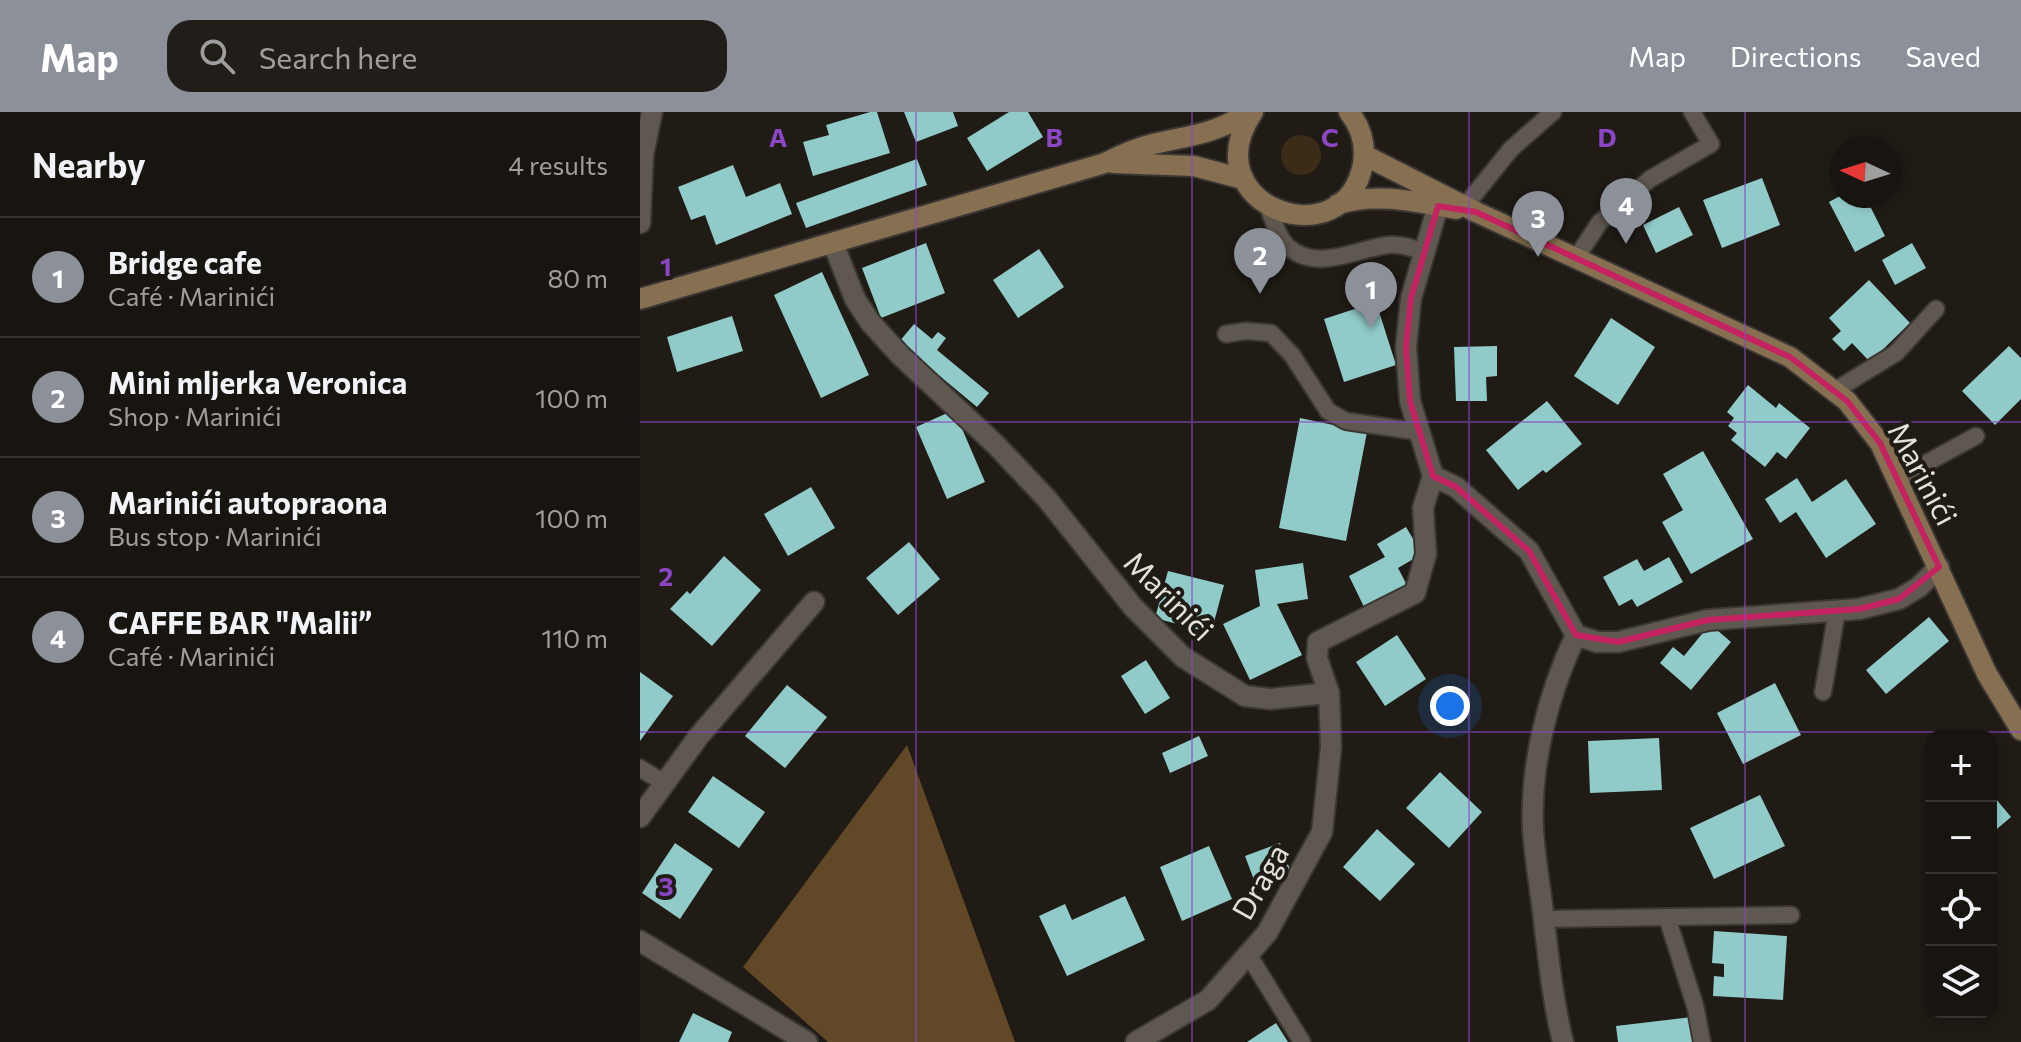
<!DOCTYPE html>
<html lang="en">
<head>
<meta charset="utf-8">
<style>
	body { margin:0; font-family:Commissioner,sans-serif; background:#211d19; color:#f1f3f6 }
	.controls { position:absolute; right:24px; bottom:24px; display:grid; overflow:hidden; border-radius:16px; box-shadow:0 4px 12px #0003 }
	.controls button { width:72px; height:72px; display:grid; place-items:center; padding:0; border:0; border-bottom:2px solid #363330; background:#181410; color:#f1f3f6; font:40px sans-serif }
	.compass { position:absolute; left:1189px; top:24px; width:72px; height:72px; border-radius:50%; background:#181410; box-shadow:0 4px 12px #0003; rotate:274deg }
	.you { position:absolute; left:810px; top:594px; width:28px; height:28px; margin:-20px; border:6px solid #fff; border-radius:50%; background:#1a73e8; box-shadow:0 0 0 12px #1a73e833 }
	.badge { display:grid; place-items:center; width:52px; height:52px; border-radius:50%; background:#8c9099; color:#fff; font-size:26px; font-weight:700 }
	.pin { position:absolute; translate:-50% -66px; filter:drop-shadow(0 2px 4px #0008) }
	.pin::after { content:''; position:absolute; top:42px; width:28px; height:24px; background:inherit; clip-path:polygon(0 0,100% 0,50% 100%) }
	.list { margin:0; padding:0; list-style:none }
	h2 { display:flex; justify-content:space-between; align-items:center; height:104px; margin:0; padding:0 32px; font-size:34px }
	h2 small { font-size:26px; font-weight:400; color:#9f9e9f }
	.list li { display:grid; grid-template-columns:52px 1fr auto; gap:24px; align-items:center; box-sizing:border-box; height:120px; padding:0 32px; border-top:2px solid #363330 }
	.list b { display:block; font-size:30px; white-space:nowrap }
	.list p { margin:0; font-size:26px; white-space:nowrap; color:#9f9e9f }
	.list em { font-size:26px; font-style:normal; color:#9f9e9f }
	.icon { flex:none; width:44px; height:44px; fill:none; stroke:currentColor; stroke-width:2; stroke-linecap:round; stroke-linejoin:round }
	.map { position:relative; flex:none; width:1381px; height:930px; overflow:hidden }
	header { display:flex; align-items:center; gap:48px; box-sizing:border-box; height:112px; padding:0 40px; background:#8c9099; color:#fff }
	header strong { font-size:38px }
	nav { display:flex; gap:44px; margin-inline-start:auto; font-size:28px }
	.search { width:560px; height:72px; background:#211d19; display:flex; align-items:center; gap:20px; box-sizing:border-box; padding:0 28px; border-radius:24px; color:#9f9e9f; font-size:30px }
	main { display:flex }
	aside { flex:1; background:#181410 }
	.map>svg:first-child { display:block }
</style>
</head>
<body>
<header>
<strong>Map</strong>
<div class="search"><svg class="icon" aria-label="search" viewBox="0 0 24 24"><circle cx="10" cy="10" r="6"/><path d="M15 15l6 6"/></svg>Search here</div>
<nav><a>Map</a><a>Directions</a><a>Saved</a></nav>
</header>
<main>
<aside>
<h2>Nearby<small>4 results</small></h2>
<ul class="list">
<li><span class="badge">1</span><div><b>Bridge cafe</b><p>Café · Marinići</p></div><em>80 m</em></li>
<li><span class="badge">2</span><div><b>Mini mljerka Veronica</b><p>Shop · Marinići</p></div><em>100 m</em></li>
<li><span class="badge">3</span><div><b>Marinići autopraona</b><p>Bus stop · Marinići</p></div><em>100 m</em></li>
<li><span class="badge">4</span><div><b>CAFFE BAR &quot;Malii”</b><p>Café · Marinići</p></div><em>110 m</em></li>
</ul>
</aside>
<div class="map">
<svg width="1381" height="930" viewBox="0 0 1381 930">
	<rect width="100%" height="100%" fill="#201b15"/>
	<path fill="#3c2b16" d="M641 43a20 20 0 1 1 40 0a20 20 0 1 1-40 0Z"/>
	<path fill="#614827" d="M 267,633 L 375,930 L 188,930 L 103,855 Z"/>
	<path fill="#91cbc9" d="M 230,0 L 237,0 L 250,41 L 173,64 L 163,30 L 189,23 L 186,13 Z
		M 264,0 L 313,0 L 318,14 L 276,30 Z
		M 369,0 L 388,0 L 403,25 L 347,59 L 327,26 Z
		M 277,47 L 287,73 L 166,116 L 156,91 Z
		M 93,53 L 106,85 L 140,71 L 152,102 L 76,133 L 65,103 L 51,108 L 38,75 Z
		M 1122,66 L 1140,113 L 1082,136 L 1063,88 Z
		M 1200,84 L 1225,84 L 1245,124 L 1215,140 L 1189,90 Z
		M 1039,95 L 1053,123 L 1016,141 L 1003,113 Z
		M 286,131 L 305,181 L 241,206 L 222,156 Z
		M 1272,131 L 1286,156 L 1255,173 L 1242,148 Z
		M 399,137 L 424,175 L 378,206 L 353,168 Z
		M 182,160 L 229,263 L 181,286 L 134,183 Z
		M 1229,168 L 1270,211 L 1230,250 L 1212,231 L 1204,239 L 1192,227 L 1201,219 L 1189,206 Z
		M 736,190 L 756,253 L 704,270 L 684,207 Z
		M 92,204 L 103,239 L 37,260 L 27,225 Z
		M 971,206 L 1015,235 L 978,293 L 934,264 Z
		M 274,212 L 292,227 L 298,220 L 306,226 L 297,238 L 349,281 L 337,295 L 259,230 Z
		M 857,234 L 857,264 L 846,265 L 847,289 L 816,289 L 814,235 Z
		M 1369,234 L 1381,246 L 1381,287 L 1355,313 L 1322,279 Z
		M 1108,273 L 1136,296 L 1139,291 L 1170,316 L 1146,347 L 1137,340 L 1125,355 L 1091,328 L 1097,321 L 1088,314 L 1094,306 L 1087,300 Z
		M 907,289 L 942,332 L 906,361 L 903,358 L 878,378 L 846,338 Z
		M 314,298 L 345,370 L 307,387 L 276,315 Z
		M 660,306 L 727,320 L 706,429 L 639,416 Z
		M 1063,339 L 1113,427 L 1051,462 L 1022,410 L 1043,398 L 1023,362 Z
		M 1157,366 L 1172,390 L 1206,367 L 1236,412 L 1186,446 L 1156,400 L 1140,411 L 1125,387 Z
		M 171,375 L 195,416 L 148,444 L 124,402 Z
		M 766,415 L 782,442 L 758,456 L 768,475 L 725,497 L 709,464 L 745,445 L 737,432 Z
		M 269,430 L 300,467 L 258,503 L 226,466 Z
		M 84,444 L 121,478 L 72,534 L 30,497 L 47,479 L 50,482 Z
		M 1029,445 L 1043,470 L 997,495 L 992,487 L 979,494 L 963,465 L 997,447 L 1004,459 Z
		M 663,451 L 668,487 L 637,492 L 662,543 L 610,568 L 583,512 L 620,494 L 615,458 Z
		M 528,459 L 584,473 L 571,521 L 515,506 Z
		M 1289,505 L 1309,529 L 1246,582 L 1226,558 Z
		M 1070,512 L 1091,530 L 1051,578 L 1020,551 L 1033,535 L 1044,544 Z
		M 757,523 L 786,567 L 745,594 L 716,550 Z
		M 506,548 L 530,586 L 505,602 L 481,564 Z
		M 0,560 L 33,584 L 0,629 Z
		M 1135,571 L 1161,623 L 1103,652 L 1077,601 Z
		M 147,573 L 187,605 L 145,656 L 105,624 Z
		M 559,624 L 568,644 L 530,661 L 522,641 Z
		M 1019,626 L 1022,678 L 950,681 L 948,629 Z
		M 800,660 L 842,700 L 809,736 L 766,696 Z
		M 73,664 L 125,700 L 99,736 L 48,700 Z
		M 1351,681 L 1371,705 L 1351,722 Z
		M 1120,683 L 1145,734 L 1074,767 L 1050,716 Z
		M 737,717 L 775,752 L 740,789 L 703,755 Z
		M 35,731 L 73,757 L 40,807 L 2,781 Z
		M 640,731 L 652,763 L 617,776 L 605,744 Z
		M 569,734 L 592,787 L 542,809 L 520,755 Z
		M 485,784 L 505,828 L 427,864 L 399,804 L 425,792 L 432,808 Z
		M 1074,819 L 1147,824 L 1143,888 L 1073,884 L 1074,864 L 1084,865 L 1084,852 L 1072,851 Z
		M 53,901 L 92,920 L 88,930 L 39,930 Z
		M 1052,905 L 1055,930 L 978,930 L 976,914 Z
		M 636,911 L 648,930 L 607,930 Z"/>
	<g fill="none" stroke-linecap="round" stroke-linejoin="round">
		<defs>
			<path id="lane" d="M 825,94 L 871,37 L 913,0
				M 628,95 C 633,107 637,124 647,134 C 676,161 716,137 748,133 C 761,132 773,136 785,140
				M 936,146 L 960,110 L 1010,67 L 1071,32 L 1052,0
				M 586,222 L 606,219 L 631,221 L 652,243 L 688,299 L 706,309 L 780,320
				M 1194,279 L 1256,241 L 1296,197
				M 1257,367 L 1336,324
				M 1183,580 L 1197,499
				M 0,656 L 24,671
				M 1027,805 L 1056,897 L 1062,930
				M 904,807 L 1151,803
				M 608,842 L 662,930"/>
			<path id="street" d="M 0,111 L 3,43 L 12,0
				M 193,131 L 215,187 L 230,210 L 260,243 L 356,333 L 407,387 L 493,495 L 543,545 L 605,584 L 630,587 L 689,581
				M 793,364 L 816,375 L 889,439 L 936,523 L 957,530 L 978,530 L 1068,508 L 1219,497 L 1259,487 L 1279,475 L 1299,455
				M 0,705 L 59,624 L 174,490
				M 0,829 L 167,930
				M 496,930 L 568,888 L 627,821 L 682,720 L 691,635 L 689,581 L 677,546 L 678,530 L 775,481 L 786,442 L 783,396 L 793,364 L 770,289 L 766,235 L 771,186 L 798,94
				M 923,930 C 913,890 909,850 904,809 C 901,779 895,749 893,718 C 890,652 908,582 936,523"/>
			<path id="secondary" d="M 613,0 C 550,94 705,149 723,52 C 726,33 721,15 709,0
				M 724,43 L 836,100 L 1150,245 L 1207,289 L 1240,331 L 1347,562 L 1381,618
				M 473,51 L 554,54 L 603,67
				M 698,92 C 737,80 777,90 816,97
				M 0,187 L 465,51 C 481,43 496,36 513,32 C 553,23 574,22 610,0"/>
		</defs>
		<use href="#lane" stroke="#3a3633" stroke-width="20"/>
		<use href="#street" stroke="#3a3633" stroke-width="24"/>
		<use href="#secondary" stroke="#3a3633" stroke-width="24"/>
		<use href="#lane" stroke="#5e5850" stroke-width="16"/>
		<use href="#street" stroke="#5e5850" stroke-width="20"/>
		<use href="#secondary" stroke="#877051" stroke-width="20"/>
	</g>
	<path fill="none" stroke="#c42261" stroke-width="6" stroke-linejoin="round" d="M 798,94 L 836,100 L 1150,245 L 1207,289 L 1240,331 L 1299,455 L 1259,487 L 1219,497 L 1068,508 L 978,530 L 936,523 L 889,439 L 816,375 L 793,364 L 770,289 L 766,235 L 771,186 Z"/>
	<path fill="none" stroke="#8b47c3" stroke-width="2" stroke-opacity="0.55" d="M 276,0 L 276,930M 552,0 L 552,930M 829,0 L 829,930M 1105,0 L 1105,930M 0,310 L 1381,310M 0,620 L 1381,620"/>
	<g text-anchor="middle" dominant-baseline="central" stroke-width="8" stroke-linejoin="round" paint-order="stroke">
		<g font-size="30" fill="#e4e0dc" stroke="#201b15">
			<text transform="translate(1284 361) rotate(62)">Marinići</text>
			<text transform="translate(530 483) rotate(45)">Marinići</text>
			<text transform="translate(619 769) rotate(-60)">Draga</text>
		</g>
	</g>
	<g font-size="26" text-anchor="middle" font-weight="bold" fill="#8b47c3" stroke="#201b15" stroke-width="8" stroke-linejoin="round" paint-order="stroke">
		<text x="138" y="35">A</text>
		<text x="414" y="35">B</text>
		<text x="690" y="35">C</text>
		<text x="967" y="35">D</text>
		<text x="26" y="164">1</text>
		<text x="26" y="474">2</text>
		<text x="26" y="784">3</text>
	</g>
</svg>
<div class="controls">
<button>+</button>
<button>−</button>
<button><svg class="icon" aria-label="locate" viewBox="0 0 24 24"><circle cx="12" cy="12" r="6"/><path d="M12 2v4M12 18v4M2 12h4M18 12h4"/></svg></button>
<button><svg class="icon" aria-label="layers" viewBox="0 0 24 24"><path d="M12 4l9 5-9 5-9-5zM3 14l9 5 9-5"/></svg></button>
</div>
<svg class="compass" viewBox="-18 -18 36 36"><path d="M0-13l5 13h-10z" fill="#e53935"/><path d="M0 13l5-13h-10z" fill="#9f9e9f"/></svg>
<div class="you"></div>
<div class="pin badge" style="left:731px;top:216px">1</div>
<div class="pin badge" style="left:620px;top:182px">2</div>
<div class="pin badge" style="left:898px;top:145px">3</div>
<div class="pin badge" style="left:986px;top:132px">4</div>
</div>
</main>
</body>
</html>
